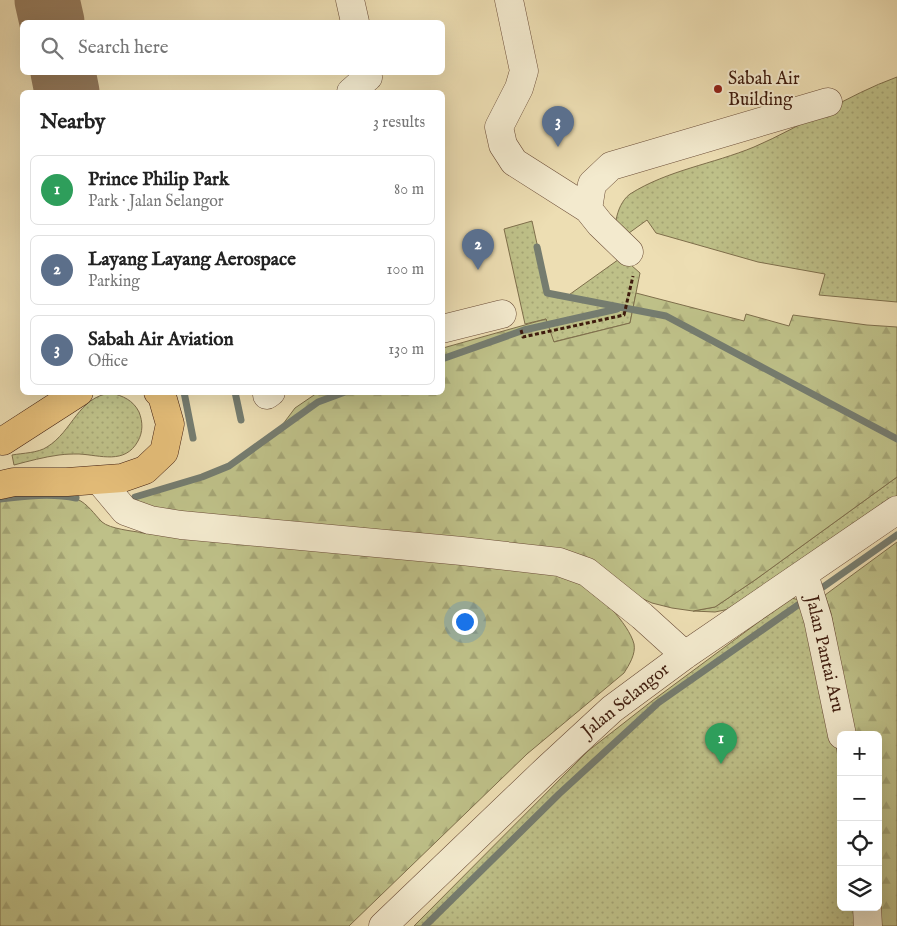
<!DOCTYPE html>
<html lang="en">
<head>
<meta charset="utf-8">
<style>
	body { margin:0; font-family:"IM FELL English",serif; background:#f6f6f6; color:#222 }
	.controls { position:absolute; right:15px; bottom:15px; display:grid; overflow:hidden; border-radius:8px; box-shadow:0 5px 20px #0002 }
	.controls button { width:45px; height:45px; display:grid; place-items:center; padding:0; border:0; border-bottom:1px solid #e0e0e0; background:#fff; color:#222; font:25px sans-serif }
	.you { position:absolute; left:464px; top:621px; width:18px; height:18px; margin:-12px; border:4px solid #fff; border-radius:50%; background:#1a73e8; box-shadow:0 0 0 8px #1a73e833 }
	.badge { display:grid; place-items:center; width:32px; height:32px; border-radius:50%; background:#d93025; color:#fff; font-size:16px; font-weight:700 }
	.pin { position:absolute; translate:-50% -41px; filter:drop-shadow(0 1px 2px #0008) }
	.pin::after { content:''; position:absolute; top:26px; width:18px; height:15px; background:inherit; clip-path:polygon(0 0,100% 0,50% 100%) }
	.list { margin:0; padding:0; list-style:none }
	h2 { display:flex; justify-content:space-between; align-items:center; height:65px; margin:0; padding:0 20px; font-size:21px }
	h2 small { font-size:16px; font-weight:400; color:#767676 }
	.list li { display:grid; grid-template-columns:32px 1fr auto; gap:15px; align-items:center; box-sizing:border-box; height:70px; margin:0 10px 10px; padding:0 10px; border:1px solid #e0e0e0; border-radius:8px }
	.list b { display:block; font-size:19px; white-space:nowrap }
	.list p { margin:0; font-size:16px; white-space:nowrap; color:#767676 }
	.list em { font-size:16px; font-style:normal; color:#767676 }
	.icon { flex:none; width:28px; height:28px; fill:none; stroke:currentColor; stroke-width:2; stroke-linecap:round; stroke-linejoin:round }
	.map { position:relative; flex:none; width:897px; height:926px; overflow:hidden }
	.search { position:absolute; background:#fff; box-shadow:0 5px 20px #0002; left:20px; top:20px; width:425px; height:55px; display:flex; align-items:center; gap:12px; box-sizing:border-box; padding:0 18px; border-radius:8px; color:#767676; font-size:19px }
	.panel { position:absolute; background:#fff; box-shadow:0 5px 20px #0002; left:20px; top:90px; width:425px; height:305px; border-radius:8px }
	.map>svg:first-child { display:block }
</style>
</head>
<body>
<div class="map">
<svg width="897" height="926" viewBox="0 0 897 926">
	<defs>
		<pattern id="grass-dots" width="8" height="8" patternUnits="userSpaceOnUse" patternTransform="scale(1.25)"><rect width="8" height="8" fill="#bec088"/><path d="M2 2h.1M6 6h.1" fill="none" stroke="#a4a474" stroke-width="1.8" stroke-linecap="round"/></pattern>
		<pattern id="forest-firs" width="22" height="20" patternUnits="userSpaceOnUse" patternTransform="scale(1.25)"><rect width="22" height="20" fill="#bec088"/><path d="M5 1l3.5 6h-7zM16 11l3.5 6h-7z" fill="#a4a474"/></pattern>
	</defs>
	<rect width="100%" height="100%" fill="#eddeb3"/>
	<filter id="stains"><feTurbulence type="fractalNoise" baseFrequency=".004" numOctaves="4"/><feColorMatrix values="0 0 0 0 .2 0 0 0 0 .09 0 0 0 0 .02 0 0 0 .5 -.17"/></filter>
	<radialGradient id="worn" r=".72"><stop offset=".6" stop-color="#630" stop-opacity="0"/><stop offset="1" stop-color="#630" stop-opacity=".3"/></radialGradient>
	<path fill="url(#grass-dots)" stroke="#7e6e4b" d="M 897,77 L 897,302 L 819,295 L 825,274 L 758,262 L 656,233 L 647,220 L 629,233 L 620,227 L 616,220 C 618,210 622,200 630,194 C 668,170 713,164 754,147 C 803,126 847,95 897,77 Z
		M 532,221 L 548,294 L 566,297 L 622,257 L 640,273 L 630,323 L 553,342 L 546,319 L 525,324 L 504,229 Z
		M 111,393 C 123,396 133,400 139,412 C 143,422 143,432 138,441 C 125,465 100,455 79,454 C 72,454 66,454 59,455 C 44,457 29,461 14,465 L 12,455 C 23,453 38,453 47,447 C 73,431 78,397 111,393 Z
		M 897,477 L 897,497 L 734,608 L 715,612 L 693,611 L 715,607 L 755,580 Z
		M 791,598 L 800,600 L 806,607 L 837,751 L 841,777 L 841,907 L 857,907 L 858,926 L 414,926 L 588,751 L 652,701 Z"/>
	<path fill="url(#forest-firs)" stroke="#7e6e4b" d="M 636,293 L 744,321 L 746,314 L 789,326 L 793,315 L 867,325 L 897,327 L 897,477 L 755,580 L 715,607 L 693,611 L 672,608 L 652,603 L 628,592 L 602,573 L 160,512 L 136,505 L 135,497 L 202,477 L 229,466 L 277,432 L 295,408 L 317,393 L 442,392 L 443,348 L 546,319 L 554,342 L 630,323 Z
		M 22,496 C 36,496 65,493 77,499 C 88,504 94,514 102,522 C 110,529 133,531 144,533 L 546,571 C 557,575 570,577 580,582 C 597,591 629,624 634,644 C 636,654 629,665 624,673 L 527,754 L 349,926 L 0,926 L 0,499 Z
		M 897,542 L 897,926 L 875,926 L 878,907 L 878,735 L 854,735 L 831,613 L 825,595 Z"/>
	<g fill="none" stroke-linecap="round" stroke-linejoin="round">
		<path stroke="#757c6f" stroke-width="7" d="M 537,247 L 547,293 L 666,316 L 897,439
			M 442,359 L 524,330 L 617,309
			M 184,392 L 193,438
			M 235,392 L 241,420
			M 135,497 L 202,477 L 229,466 L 318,402 L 345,392
			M 0,499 C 24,496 52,493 76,498
			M 816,592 L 897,535
			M 425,926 L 559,794 L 658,703 L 805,600"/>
		<path stroke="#967d60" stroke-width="65" d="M 47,0 L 52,22
			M 63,72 L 67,92"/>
		<defs>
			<path id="minor" d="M 350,0 L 355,22
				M 509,0 L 524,71 L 519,88 L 499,127 L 503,145 L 514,162 L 588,209
				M 351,92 L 368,77 L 367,72
				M 629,252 L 600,224 L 588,209 L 592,184 L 611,166 L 828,102
				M 442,329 L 502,314
				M 267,395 L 271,392
				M 99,480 L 125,511 L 150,520 L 181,525 L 462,551 L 559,562 L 587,572 L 642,616 L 685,655
				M 804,574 L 818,620 L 842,735
				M 867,907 L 868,926
				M 383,926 L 547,769 L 612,709 L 685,655 L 897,510"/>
			<path id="major" d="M 3,441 L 79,392
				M 0,485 L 14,482 L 67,482 L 122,478 L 145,470 L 164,452 L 170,424 L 162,396 L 158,392"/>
		</defs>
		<use href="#minor" stroke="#6a4c37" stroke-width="29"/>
		<use href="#major" stroke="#3f1c0e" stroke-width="29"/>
		<path stroke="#3f1c0e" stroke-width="3" stroke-dasharray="4 2.5" stroke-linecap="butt" d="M 521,330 L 523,337 L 624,315 L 633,276"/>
		<use href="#minor" stroke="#f3eace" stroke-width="28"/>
		<use href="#major" stroke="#e6bf7a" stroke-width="28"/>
	</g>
	<circle fill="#8f2418" stroke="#f3eace" stroke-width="2" cx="718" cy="89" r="5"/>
	<g text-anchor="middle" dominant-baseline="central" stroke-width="4" stroke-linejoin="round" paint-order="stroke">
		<g font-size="18" fill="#3f1c0e" stroke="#f3eace" text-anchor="start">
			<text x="728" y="79">Sabah Air<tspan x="728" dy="21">Building</tspan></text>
		</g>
		<g font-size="18" fill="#3f1c0e" stroke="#f3eace">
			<text transform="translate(824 654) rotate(77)">Jalan Pantai Aru</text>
			<text transform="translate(626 701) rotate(-39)">Jalan Selangor</text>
		</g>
	</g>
	<rect width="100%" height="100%" filter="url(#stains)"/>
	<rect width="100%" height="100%" fill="url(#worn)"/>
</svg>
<div class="controls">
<button>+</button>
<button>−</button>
<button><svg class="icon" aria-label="locate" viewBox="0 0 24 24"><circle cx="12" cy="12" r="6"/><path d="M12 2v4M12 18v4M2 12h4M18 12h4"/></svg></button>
<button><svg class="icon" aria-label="layers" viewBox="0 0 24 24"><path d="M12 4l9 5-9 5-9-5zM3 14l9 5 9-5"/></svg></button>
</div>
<div class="you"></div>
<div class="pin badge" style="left:721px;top:764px;background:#2e9e5b">1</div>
<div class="pin badge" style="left:478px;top:270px;background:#5c6f8a">2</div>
<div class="pin badge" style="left:558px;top:147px;background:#5c6f8a">3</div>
<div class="search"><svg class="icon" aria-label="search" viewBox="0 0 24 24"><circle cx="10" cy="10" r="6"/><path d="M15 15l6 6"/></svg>Search here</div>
<section class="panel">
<h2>Nearby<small>3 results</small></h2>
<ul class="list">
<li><span class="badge" style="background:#2e9e5b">1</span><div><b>Prince Philip Park</b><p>Park · Jalan Selangor</p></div><em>80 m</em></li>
<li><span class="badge" style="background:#5c6f8a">2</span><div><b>Layang Layang Aerospace</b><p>Parking</p></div><em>100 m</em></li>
<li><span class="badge" style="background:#5c6f8a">3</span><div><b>Sabah Air Aviation</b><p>Office</p></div><em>130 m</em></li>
</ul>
</section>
</div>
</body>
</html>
